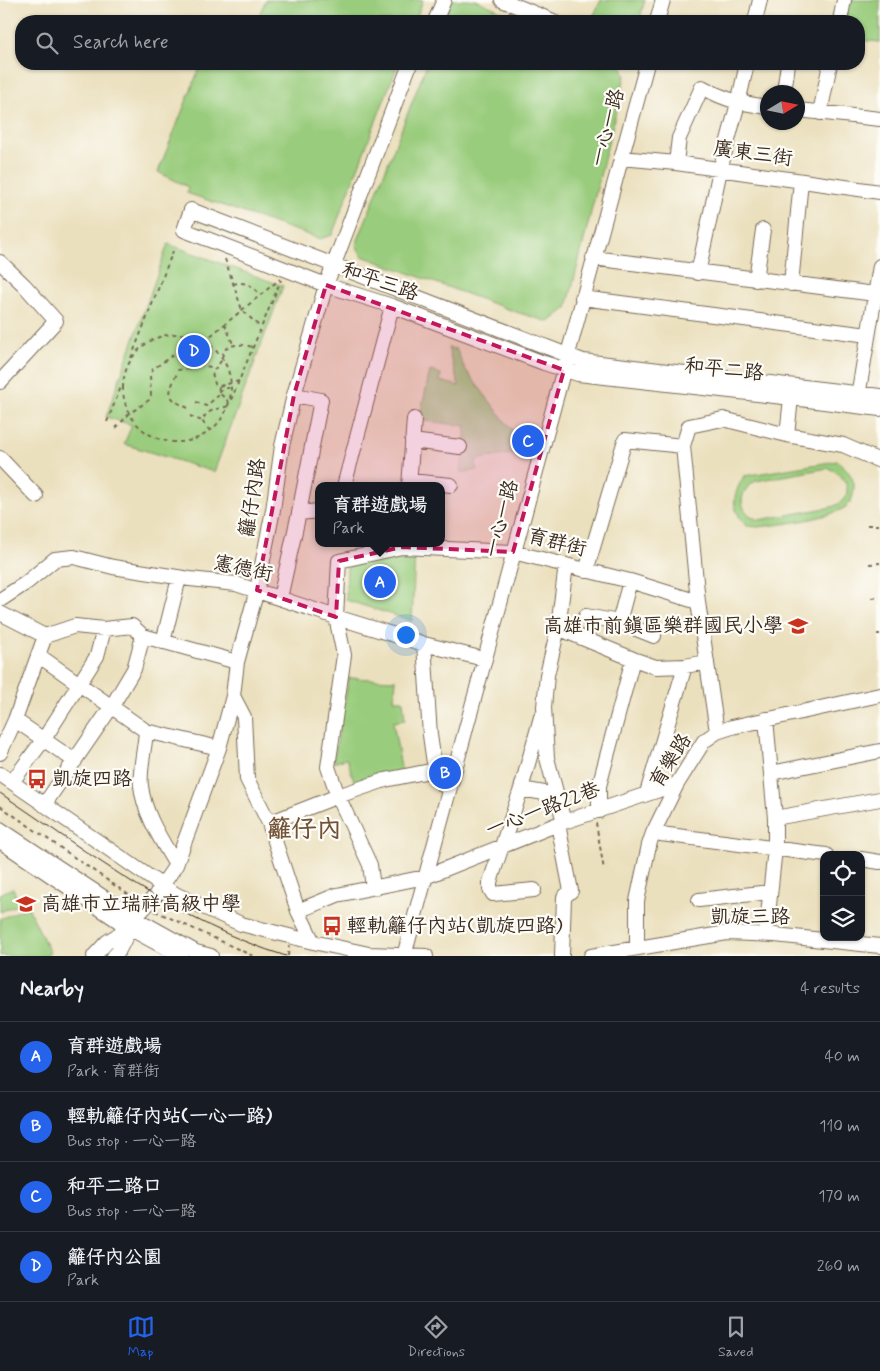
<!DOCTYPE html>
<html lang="en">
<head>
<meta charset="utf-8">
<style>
	body { margin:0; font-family:Mynerve,"LXGW WenKai TC",sans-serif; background:#242831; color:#f1f3f6 }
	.controls { position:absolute; right:15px; bottom:15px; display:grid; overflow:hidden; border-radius:10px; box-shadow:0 1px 4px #0004 }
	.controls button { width:45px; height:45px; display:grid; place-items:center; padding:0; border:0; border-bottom:1px solid #363941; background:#171b24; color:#f1f3f6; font:25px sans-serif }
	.compass { position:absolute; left:760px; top:85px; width:45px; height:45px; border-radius:50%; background:#171b24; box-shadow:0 1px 4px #0004; rotate:80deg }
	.you { position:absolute; left:405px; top:634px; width:18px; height:18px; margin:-12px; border:4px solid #fff; border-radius:50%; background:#1a73e8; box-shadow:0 0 0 8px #1a73e833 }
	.badge { display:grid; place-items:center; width:32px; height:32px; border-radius:50%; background:#2563eb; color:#fff; font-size:16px; font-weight:700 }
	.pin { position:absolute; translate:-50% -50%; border:2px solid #fff; box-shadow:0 1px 5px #0006 }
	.popup { position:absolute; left:315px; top:482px; width:130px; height:65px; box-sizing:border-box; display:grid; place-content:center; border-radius:10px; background:#171b24; filter:drop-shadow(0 1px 4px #0005); font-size:16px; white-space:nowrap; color:#9ea1a6 }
	.popup b { font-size:19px; color:#f1f3f6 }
	.popup::after { content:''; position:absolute; left:50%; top:100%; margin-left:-10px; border:10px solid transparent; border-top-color:#171b24 }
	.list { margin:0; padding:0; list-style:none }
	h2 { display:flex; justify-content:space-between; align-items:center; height:65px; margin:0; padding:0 20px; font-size:21px }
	h2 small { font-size:16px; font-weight:400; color:#9ea1a6 }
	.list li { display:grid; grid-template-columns:32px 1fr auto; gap:15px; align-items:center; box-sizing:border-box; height:70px; padding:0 20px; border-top:1px solid #363941 }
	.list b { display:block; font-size:19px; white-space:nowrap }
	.list p { margin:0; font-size:16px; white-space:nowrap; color:#9ea1a6 }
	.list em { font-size:16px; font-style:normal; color:#9ea1a6 }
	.icon { flex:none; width:28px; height:28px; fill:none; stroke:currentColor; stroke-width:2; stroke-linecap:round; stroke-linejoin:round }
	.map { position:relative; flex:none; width:880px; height:956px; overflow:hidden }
	.search { position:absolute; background:#171b24; box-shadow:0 1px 4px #0004; left:15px; right:15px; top:15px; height:55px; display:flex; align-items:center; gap:12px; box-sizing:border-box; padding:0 18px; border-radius:20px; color:#9ea1a6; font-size:19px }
	.sheet { height:345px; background:#171b24 }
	nav { display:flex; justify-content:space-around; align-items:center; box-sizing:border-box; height:70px; border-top:1px solid #363941; background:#171b24; font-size:14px; color:#9ea1a6 }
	nav a { display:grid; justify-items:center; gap:2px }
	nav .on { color:#2563eb }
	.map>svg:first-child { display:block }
</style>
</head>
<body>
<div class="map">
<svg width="880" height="956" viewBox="0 0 880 956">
	<rect width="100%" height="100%" fill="#fdfcf7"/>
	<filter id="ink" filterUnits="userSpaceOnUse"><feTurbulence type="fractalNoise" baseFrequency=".02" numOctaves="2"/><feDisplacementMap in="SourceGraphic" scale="10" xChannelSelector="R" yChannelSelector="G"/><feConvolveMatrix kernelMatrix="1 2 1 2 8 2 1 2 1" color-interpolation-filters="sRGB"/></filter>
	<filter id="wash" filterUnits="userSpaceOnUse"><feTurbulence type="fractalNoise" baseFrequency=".0096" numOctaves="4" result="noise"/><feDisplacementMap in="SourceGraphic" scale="20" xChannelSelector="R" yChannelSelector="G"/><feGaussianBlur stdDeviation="1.12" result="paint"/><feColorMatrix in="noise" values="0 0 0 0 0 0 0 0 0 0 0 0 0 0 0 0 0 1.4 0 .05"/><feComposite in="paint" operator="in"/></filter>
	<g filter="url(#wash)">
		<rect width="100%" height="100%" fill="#ebe0be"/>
		<path fill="#99cc7c" stroke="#6a7b4d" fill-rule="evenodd" d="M 266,0 L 423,0 L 415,21 L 256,21 Z
			M 452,0 L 476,0 L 523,21 L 443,21 Z
			M 601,0 L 645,0 L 639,21 L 591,21 Z
			M 848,0 L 880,0 L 880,42 L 859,40 L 859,21 L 844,21 Z
			M 201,64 L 398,64 L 332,235 L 320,239 L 187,193 L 188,187 L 158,172 Z
			M 427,64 L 615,64 L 622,67 L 625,76 L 567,308 L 549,322 L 516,312 L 362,256 L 356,245 Z
			M 168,244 L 283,286 L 214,472 L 124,444 L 132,425 L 106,417 Z
			M 448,348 L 456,349 L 465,369 L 528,451 L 476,460 L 477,470 L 461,473 L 466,426 L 419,420 L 430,371 L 441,374 L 440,381 L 459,386 Z
			M 837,461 C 845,466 853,476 854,485 C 854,491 853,499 849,504 C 837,518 777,525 758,527 L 747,526 C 730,508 732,497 744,476 ZM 828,468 C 849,476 856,498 832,507 L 759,520 C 738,513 736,492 756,481 Z
			M 415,552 L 412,621 L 346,600 L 347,565 Z
			M 349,678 L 396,680 L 394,700 L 403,700 L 405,720 L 393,722 L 402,773 L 355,784 L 347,759 L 333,762 Z
			M 13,888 L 19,904 L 0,912 L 0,894 Z
			M 28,907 L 50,953 L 45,956 L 0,956 L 0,919 Z"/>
	</g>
	<g filter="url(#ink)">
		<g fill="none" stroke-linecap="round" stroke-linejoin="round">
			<defs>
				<path id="minor" d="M 502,0 L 553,21
					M 435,21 L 444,0
					M 657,21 L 663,0
					M 755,21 L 760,0
					M 840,21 L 844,0
					M 784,92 L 788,64
					M 798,110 L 880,119
					M 820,113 L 830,64
					M 621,158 L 676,163 L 880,192
					M 676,163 L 679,138 L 702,87 C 727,101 740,103 768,107
					M 593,258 L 875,294
					M 0,262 L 24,285 L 56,321 L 0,382
					M 698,273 L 720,170 L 738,103 L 747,64
					M 756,280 L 763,230
					M 791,284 L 801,181
					M 582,298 L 868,335
					M 792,389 L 787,435 L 843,445 L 880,461
					M 880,396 L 583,361 L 191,210 L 184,230 L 326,285 L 392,306 L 544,363 L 578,374 L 792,398 L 880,409
					M 857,402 L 880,266
					M 412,441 L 460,447
					M 683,446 L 698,602
					M 0,458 L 36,496
					M 410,481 L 451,485
					M 344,486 L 392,306
					M 409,486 L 414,419
					M 299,513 L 319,511
					M 586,571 L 625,440 L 683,446 L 689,426 L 723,419 L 787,435
					M 280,598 L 299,513 L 321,400 L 294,395
					M 0,600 L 26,583 L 55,559 L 74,557 L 113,567 L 190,579 L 236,584 L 336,617 L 424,644 L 484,659
					M 0,613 L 45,636 L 75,626 L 104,629 L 132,626 L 143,636 L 237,662
					M 586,616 L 619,622 L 654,636
					M 619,622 L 630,581
					M 558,628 L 633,659 L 656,667 L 685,666 L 707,662
					M 163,642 L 179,578
					M 424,644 L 430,735 L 435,770 L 439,781 L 449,790
					M 38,655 L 146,731 L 219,748
					M 233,696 L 244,717 L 247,779 L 269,823 L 298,911 L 313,942
					M 15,720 L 75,761
					M 146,731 C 145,748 139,770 141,786 C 144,814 162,841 176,865
					M 0,753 L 15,720 L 45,636
					M 771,773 L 880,751
					M 0,774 L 161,885 L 177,895 L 241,924 L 313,942 L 369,954 L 426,956
					M 12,782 L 44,739 L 97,656 L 104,629
					M 521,789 L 556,795
					M 647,793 L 685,666
					M 44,805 L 112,706 L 134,669 L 143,636
					M 599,811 L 599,786 L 633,659
					M 775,818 L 880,799
					M 564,822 L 547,758 L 544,707 L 547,675 L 558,628 L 566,565
					M 269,823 L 338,796 L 385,780 L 435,770
					M 558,824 L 571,891 L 564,897 L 562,956
					M 0,829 L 135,918 L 196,952 L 211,956
					M 653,833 L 826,855
					M 0,841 L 129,928 L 181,956
					M 861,859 L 880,862
					M 373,887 L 370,865 L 338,796 L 328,767 L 344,655 L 336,617 L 339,561 L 402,547 L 513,552 L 630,581 L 698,602 L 717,732
					M 534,890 L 493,894 L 490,889 L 490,882 L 521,789 L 541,717
					M 699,900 L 770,892
					M 298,911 L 337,895 L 425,877 L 558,824 L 677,784
					M 766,934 L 775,848 L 775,818 L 766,719
					M 637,947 L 637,901 L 649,845 L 653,833 L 677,784 L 704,741 L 717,732 L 732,727 L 880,695
					M 94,956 L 107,942 L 129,928
					M 114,956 L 118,952 L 135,918 L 155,896 L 176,865 L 219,748 L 233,696 L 237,662 L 257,590 L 273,510 L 282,446 L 294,395 L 326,285 L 410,64
					M 404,956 L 647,64
					M 591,956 L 727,933 L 775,935 L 880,946"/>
			</defs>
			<use href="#minor" stroke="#796a56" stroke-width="16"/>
			<path stroke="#796a56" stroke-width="2" stroke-dasharray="4 4" stroke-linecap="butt" d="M 225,259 L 242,310 L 261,328
				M 233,284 C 248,281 250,285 261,295
				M 225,324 L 233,344
				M123 388a54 54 0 1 1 108 0a54 54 0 1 1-108 0Z
				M 198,347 L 201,365 L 215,368
				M 187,352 L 190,368
				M 131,358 L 173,251
				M 239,381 L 219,386 L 215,384 L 212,373 L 221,361 L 224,350 C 234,343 241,344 253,347
				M 231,400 L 281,280
				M 196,402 L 206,406 L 218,396 L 219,386
				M 188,408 C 162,396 170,393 178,370 L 192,368 L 201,365
				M 190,416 L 202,421
				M 107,422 L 121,387
				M 116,428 L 129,414 L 149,400 L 151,395 L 150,375 L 153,369 L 176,353 L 192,351 L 280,279
				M 210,431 L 202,421 C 207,409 218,409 229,406 L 227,400 L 218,392 L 224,388 L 231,388
				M 867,525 L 880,525
				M 869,564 L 880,563
				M 872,598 L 880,597
				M 877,634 L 880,634
				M 0,806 L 136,900
				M 596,823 L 604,870
				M 155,911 L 253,956
				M 288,956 L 289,946"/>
			<use href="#minor" stroke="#fff" stroke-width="14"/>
			<path stroke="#3b2a1e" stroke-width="1" d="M 0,793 C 91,854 180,924 286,956"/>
		</g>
	</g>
	<path fill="#c2185b" fill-opacity="0.2" stroke="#c2185b" stroke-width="4" stroke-dasharray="10 6" stroke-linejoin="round" d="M 326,285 L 564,370 L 513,552 L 402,547 L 339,561 L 336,617 L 257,590 L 294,395 Z"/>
	<defs>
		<symbol id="school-bare" viewBox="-9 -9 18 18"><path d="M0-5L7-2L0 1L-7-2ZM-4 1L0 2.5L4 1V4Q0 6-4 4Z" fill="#c8321e" stroke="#fdfcf7" stroke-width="2.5" paint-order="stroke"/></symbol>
		<symbol id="bus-bare" viewBox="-9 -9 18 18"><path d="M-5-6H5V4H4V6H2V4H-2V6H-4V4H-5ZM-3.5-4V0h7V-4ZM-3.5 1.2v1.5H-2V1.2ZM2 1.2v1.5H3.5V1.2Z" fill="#c8321e" stroke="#fdfcf7" stroke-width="2.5" paint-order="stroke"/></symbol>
	</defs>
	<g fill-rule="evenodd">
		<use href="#school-bare" x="784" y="612" width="28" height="28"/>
		<use href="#bus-bare" x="23" y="765" width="28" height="28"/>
		<use href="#school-bare" x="12" y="890" width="28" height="28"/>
		<use href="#bus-bare" x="318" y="912" width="28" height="28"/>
	</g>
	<g text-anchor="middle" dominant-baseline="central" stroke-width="4.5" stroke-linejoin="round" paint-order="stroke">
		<g font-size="20" fill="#3b2a1e" stroke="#fdfcf7">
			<text transform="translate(608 128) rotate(-75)">一心一路</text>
			<text transform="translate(753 154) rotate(8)">廣東三街</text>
			<text transform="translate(380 282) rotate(19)">和平三路</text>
			<text transform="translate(724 370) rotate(6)">和平二路</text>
			<text transform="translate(253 498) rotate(-81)">籬仔內路</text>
			<text transform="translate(502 519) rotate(-75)">一心一路</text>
			<text transform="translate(557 543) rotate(14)">育群街</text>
			<text transform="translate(243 569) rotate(12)">憲德街</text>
			<text transform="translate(671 761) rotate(-58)">育樂路</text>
			<text transform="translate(543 810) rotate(-21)">一心一路22巷</text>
			<text x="750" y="917">凱旋三路</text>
		</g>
		<g font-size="20" fill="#3b2a1e" stroke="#fdfcf7" text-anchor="start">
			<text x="783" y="626" text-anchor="end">高雄市前鎮區樂群國民小學</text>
			<text x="52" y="779">凱旋四路</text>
			<text x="41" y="904">高雄市立瑞祥高級中學</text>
			<text x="347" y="926">輕軌籬仔內站(凱旋四路)</text>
		</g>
		<g font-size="25" font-weight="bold" fill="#735338" stroke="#fdfcf7">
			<text x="304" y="830">籬仔內</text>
		</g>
	</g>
</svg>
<div class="controls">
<button><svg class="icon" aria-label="locate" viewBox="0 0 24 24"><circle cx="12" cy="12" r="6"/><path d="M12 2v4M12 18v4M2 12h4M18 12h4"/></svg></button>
<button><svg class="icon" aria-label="layers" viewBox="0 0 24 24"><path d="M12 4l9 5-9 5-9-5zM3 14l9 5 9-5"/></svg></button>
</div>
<svg class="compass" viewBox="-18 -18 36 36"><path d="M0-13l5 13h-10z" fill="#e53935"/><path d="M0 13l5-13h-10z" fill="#9ea1a6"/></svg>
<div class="you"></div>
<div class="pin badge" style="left:380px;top:582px">A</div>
<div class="popup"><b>育群遊戲場</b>Park</div>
<div class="pin badge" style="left:445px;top:773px">B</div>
<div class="pin badge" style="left:528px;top:441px">C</div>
<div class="pin badge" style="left:194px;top:351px">D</div>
<div class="search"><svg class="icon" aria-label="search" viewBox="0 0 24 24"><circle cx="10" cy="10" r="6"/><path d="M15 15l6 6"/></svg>Search here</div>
</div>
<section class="sheet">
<h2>Nearby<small>4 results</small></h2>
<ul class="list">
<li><span class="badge">A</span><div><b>育群遊戲場</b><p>Park · 育群街</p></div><em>40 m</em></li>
<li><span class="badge">B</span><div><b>輕軌籬仔內站(一心一路)</b><p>Bus stop · 一心一路</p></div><em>110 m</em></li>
<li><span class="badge">C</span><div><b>和平二路口</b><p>Bus stop · 一心一路</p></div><em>170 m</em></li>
<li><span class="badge">D</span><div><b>籬仔內公園</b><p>Park</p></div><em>260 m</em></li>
</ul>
</section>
<nav>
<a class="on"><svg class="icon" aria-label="map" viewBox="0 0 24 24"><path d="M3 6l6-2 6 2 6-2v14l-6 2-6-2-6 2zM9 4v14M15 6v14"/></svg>Map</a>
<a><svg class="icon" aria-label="directions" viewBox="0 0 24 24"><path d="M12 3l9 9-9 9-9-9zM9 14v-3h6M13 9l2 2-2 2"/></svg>Directions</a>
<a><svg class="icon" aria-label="saved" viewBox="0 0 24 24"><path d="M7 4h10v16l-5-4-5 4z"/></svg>Saved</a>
</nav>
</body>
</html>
